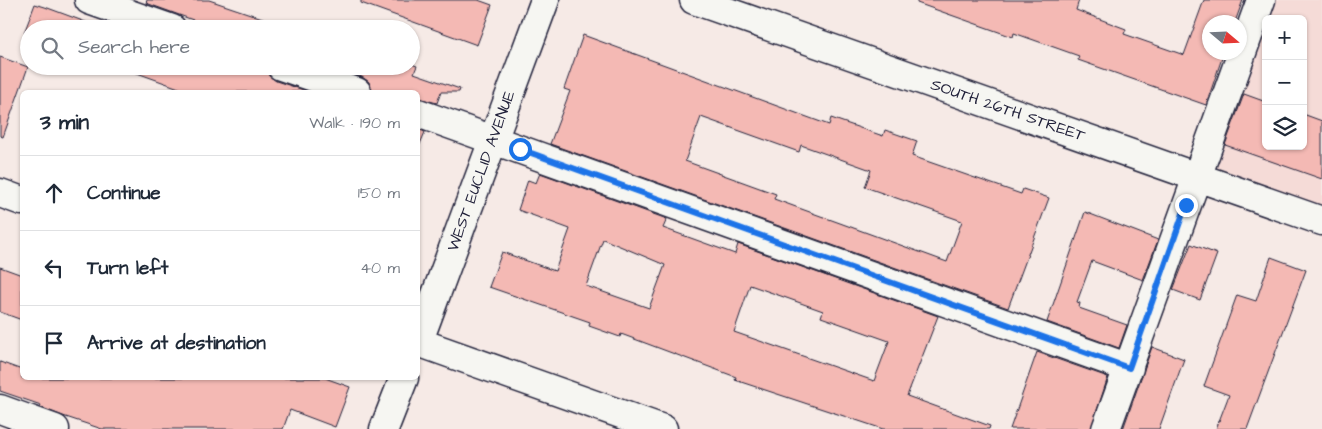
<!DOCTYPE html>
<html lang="en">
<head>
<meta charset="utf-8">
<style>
	body { margin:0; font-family:"Architects Daughter",sans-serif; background:#f2f2f3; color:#1f2937 }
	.controls { position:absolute; right:15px; top:15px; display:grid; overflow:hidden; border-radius:8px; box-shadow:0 1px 4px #0004 }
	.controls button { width:45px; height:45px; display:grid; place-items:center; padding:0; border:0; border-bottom:1px solid #e0e1e3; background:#fff; color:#1f2937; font:25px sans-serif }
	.compass { position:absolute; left:1202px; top:15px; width:45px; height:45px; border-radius:50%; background:#fff; box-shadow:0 1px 4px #0004; rotate:109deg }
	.stop { position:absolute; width:15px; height:15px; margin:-11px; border:4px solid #1a73e8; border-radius:50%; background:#fff }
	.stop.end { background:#1a73e8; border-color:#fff; box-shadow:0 1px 5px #0008 }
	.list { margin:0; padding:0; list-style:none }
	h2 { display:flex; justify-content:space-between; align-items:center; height:65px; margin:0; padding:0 20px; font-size:21px }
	h2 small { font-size:16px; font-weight:400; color:#747a83 }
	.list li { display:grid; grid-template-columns:32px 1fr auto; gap:15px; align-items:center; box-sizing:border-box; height:75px; padding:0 20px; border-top:1px solid #e0e1e3 }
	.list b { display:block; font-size:19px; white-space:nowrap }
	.list em { font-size:16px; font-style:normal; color:#747a83 }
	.icon { flex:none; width:28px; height:28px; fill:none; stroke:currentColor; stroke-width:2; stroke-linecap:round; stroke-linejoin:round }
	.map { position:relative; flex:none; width:1322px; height:429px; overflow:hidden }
	.search { position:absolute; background:#fff; box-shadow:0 1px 4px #0004; left:20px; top:20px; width:400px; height:55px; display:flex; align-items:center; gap:12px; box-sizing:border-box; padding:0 18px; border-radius:28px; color:#747a83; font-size:19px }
	.panel { position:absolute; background:#fff; box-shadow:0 1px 4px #0004; left:20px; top:90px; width:400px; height:290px; border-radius:8px }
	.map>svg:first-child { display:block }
</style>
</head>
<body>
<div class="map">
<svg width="1322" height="429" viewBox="0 0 1322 429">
	<rect width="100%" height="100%" fill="#f6eae6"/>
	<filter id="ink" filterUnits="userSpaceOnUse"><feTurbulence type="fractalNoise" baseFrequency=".02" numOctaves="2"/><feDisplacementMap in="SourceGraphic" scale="10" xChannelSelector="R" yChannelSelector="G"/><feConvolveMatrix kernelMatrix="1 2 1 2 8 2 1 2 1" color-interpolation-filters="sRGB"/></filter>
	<g filter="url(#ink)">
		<path fill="#f5dbd7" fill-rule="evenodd" d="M 1261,0 L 1322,0 L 1322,221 L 1197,177 ZM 1266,19 L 1303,19 L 1303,146 L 1266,146 Z"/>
		<path fill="#f4b9b4" stroke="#22223b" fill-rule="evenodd" d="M 147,0 L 209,0 L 289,27 L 290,23 L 308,29 L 218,29 L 146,3 Z
			M 361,0 L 478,0 L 492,5 L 477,45 L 361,3 Z
			M 917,0 L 1079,0 L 1076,10 L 1126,29 L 1124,34 L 1184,55 L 1204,0 L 1243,0 L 1235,22 L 1210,22 L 1210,52 L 1224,52 L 1206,105 L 1078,60 L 1079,56 L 1014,33 L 1013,37 L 917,3 Z
			M 35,4 L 45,7 L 99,27 L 98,29 L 29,29 L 29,34 L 24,33 Z
			M 583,35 L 829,125 L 831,118 L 883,136 L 885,130 L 917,141 L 912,156 L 1021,194 L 1023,189 L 1049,198 L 1008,308 L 550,144 L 570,91 L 564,89 ZM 701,117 L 799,152 L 801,145 L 871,170 L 865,187 L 962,221 L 947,262 L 774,199 L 776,194 L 685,161 Z
			M 0,57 L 28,67 L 3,137 L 0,136 Z
			M 411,64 L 417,66 L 414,73 L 460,89 L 459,92 L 441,92 L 437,103 L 418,98 L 418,92 L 372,92 L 369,82 L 362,77 L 330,66 L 411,66 Z
			M 126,66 L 266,66 L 269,76 L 276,81 L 310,92 L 190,92 L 126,69 Z
			M 1244,94 L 1266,102 L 1266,146 L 1303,146 L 1303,114 L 1322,121 L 1322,179 L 1225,145 Z
			M 418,129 L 425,132 L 418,149 Z
			M 540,173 L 667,219 L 663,228 L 735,254 L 738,244 L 938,316 L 907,396 L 990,426 L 989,429 L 883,429 L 735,380 L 736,377 L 688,359 L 621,334 L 620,337 L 589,326 L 590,322 L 489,287 L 502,252 L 555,271 L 570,229 L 518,210 L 528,180 L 536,183 ZM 603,239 L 665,265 L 649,308 L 586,286 ZM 750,285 L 823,311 L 821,317 L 889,341 L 874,381 L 734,332 Z
			M 1085,212 L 1158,240 L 1143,280 L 1092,261 L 1077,302 L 1080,303 L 1079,308 L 1127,325 L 1119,348 L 1047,322 Z
			M 1191,244 L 1217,254 L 1200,300 L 1173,290 Z
			M 1271,257 L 1306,270 L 1247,429 L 1216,429 L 1229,395 L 1204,386 L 1237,295 L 1256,301 Z
			M 0,267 L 22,275 L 22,320 L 0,312 Z
			M 1152,347 L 1184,359 L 1159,429 L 1123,429 Z
			M 1037,352 L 1108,377 L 1091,429 L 1010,429 Z
			M 0,362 L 22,370 L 22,378 L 325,378 L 350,387 L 335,427 L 290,410 L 283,429 L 102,429 L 63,416 L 40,407 L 41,405 L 0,391 Z"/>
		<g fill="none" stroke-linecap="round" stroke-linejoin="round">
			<defs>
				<path id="minor" d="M 89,0 L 172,29
					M 694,0 L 1322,221
					M 281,66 L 357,92
					M 418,113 L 1129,368
					M 0,193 L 22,201
					M 418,342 L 663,429
					M 418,343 L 545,0
					M 0,409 L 55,429
					M 384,429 L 404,378
					M 1106,429 L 1261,0"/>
			</defs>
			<use href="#minor" stroke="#22223b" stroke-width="31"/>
			<use href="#minor" stroke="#f6f6f2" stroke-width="28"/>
		</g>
	</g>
	<g fill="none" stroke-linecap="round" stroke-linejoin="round" filter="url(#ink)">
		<path stroke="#1a73e8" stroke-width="6" d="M 520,149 L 1129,368 L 1186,205"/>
	</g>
	<g text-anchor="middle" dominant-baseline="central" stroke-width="5" stroke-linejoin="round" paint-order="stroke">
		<g font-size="16" fill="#22223b" stroke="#f6f6f2">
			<text transform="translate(1008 110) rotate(19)">SOUTH 26TH STREET</text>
			<text transform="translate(481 171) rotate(-70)">WEST EUCLID AVENUE</text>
		</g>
	</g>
</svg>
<div class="controls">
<button>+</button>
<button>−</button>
<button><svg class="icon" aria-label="layers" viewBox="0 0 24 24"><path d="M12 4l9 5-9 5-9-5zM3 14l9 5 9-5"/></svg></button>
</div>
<svg class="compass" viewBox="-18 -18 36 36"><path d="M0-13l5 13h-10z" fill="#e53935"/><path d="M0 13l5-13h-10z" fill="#747a83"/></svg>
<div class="stop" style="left:520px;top:149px"></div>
<div class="stop end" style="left:1186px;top:205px"></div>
<div class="search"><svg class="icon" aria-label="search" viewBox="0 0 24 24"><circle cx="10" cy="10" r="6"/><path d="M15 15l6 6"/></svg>Search here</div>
<section class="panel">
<h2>3 min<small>Walk · 190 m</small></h2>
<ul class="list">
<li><svg class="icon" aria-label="ahead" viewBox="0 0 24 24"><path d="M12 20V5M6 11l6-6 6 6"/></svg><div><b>Continue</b></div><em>150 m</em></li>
<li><svg class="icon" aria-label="left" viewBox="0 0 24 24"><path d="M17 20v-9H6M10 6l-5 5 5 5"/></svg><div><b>Turn left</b></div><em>40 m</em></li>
<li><svg class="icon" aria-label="arrive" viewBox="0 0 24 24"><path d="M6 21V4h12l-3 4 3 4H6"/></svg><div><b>Arrive at destination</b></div></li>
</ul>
</section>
</div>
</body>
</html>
